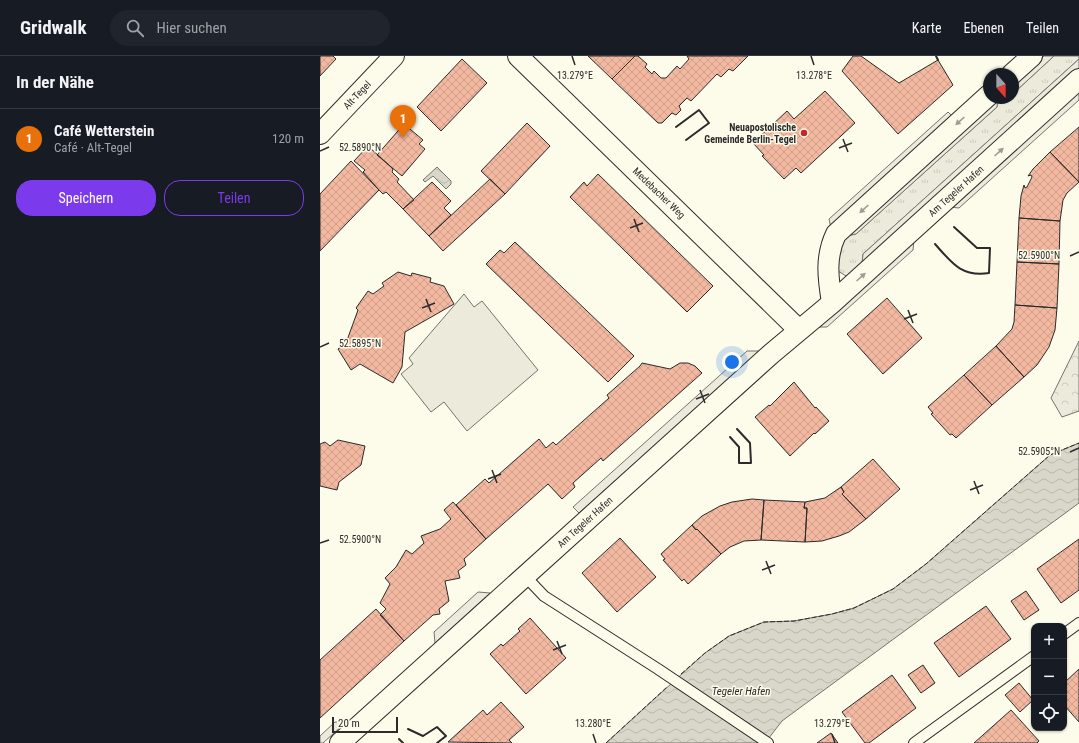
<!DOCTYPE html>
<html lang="de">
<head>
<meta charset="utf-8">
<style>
	body { margin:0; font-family:"Roboto Condensed",sans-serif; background:#20242c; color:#f1f3f6 }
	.controls { position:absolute; right:12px; bottom:12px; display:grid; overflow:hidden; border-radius:8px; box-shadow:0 1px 3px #0004 }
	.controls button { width:36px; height:36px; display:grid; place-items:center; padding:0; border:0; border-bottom:1px solid #363941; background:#171b24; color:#f1f3f6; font:20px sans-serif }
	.compass { position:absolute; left:663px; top:12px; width:36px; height:36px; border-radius:50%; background:#171b24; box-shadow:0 1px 3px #0004; rotate:159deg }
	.scale { position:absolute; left:12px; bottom:10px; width:66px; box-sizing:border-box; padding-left:4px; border:2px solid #2b2b2b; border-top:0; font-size:11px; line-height:14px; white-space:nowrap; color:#2b2b2b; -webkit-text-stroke:3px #fdfbea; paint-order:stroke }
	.you { position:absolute; left:412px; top:306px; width:14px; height:14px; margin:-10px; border:3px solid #fff; border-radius:50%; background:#1a73e8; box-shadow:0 0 0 6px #1a73e833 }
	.badge { display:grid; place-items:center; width:26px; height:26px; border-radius:50%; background:#7c3aed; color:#fff; font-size:13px; font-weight:700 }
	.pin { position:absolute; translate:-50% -33px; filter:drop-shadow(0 1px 2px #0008) }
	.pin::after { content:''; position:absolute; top:21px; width:14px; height:12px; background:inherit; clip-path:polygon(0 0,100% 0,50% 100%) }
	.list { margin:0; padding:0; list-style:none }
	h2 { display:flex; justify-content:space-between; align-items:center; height:52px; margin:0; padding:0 16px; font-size:17px }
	h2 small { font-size:13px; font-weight:400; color:#9ea1a6 }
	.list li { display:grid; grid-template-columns:26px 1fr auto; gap:12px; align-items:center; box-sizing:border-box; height:60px; padding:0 16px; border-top:1px solid #363941 }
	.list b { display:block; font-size:15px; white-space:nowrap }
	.list p { margin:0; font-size:13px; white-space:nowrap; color:#9ea1a6 }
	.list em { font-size:13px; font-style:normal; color:#9ea1a6 }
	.actions { display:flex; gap:8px; padding:12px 16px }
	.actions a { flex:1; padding:9px 0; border:1px solid #7c3aed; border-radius:16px; text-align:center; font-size:14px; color:#7c3aed }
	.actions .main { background:#7c3aed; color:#fff }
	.icon { flex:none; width:22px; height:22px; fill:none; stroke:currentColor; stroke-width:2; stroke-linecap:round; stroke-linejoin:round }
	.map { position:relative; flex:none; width:759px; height:687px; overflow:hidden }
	header { display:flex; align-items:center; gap:24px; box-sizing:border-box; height:56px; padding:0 20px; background:#171b24; border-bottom:1px solid #363941 }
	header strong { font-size:19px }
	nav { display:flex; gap:22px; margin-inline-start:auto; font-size:14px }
	.search { width:280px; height:36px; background:#20242c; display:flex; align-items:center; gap:10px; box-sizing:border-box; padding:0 14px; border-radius:22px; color:#9ea1a6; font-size:15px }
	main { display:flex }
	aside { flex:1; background:#171b24 }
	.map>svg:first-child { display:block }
</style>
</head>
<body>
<header>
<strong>Gridwalk</strong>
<div class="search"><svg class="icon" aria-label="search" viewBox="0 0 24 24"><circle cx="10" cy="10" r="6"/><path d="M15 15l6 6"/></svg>Hier suchen</div>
<nav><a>Karte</a><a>Ebenen</a><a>Teilen</a></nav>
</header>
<main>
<aside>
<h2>In der Nähe<small></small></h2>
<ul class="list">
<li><span class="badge" style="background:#e8710a">1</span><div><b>Café Wetterstein</b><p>Café · Alt-Tegel</p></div><em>120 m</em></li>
</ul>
<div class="actions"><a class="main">Speichern</a><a>Teilen</a></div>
</aside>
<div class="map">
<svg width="759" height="687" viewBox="0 0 759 687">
	<defs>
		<pattern id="grass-tufts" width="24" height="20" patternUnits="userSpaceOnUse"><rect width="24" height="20" fill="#ecebdb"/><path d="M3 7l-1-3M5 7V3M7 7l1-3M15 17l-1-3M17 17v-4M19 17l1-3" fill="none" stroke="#cbcabc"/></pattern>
		<pattern id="park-crowns" width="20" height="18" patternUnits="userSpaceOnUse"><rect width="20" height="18" fill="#ecebdb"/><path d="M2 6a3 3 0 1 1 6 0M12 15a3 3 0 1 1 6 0" fill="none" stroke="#cbcabc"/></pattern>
		<pattern id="water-waves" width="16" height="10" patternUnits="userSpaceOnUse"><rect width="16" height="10" fill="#d8d7c9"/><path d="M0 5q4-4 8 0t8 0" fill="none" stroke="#bab9ad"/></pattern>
		<pattern id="building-cross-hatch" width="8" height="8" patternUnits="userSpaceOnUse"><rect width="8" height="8" fill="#f2b8a0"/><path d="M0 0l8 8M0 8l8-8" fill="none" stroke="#d09e8a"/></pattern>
	</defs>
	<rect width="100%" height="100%" fill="#fdfbea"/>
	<path fill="url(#grass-tufts)" stroke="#74746e" d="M 734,0 L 759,0 L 759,3 L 543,198 L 542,209 L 532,218 L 526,220 L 518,215 L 519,195 L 526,180 L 536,178 L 677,51 L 678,42 L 693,42 L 693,33 L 697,34 Z"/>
	<path fill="url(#park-crowns)" stroke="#74746e" d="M 759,285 L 759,355 L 742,361 L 731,342 Z"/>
	<path fill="#eceadb" stroke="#74746e" d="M 724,0 L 734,0 L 697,34 L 693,33 L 693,28 Z
		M 759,3 L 759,13 L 542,208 L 543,198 Z
		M 759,35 L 759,44 L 639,152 L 629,151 Z
		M 678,42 L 677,51 L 536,178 L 526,180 Z
		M 628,56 L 633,61 L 511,172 L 509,163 Z
		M 594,184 L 593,194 L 507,271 L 498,271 Z
		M 144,238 L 154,251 L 162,245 L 218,314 L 147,375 L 124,346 L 111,356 L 81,318 L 93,308 L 89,302 Z
		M 427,295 L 441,295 L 259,457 L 253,451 Z
		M 158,536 L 170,537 L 115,587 L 114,576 Z
		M 15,666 L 25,667 L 3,687 L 0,687 L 0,680 Z"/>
	<path fill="url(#water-waves)" stroke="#74746e" d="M 117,111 L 131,125 L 131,128 L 126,133 L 113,120 L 105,126 L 103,124 Z
		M 759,387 L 759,447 L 470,659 L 462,665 L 445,687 L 286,687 L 385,597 L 409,580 L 444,566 L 474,565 L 512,558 L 534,552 L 573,533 L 606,508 L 730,399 Z"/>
	<path fill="url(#building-cross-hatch)" stroke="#2b2b2b" d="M 0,0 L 13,0 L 16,3 L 0,20 Z
		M 268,0 L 315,0 L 292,23 Z
		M 315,0 L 318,0 L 327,8 L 325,11 L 332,18 L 334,15 L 341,22 L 346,22 L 357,10 L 360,13 L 369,3 L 367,0 L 428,0 L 413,15 L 409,13 L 401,21 L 397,18 L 371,45 L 367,42 L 359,50 L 361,54 L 356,59 L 352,57 L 342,67 L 338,67 L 292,23 Z
		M 533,0 L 541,0 L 579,27 L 618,4 L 633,29 L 578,78 L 522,15 Z
		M 142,3 L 167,27 L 121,75 L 97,51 Z
		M 505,35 L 535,67 L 481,117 L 476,112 L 464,123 L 442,100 L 444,99 L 433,87 L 467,55 L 474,63 Z
		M 207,67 L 230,90 L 185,138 L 161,115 Z
		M 84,68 L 103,84 L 99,88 L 105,93 L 82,120 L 57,99 Z
		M 759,71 L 759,126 L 730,96 Z
		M 48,90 L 73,113 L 72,116 L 79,123 L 77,126 L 94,144 L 83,153 L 66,136 L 63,138 L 59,134 L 43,116 L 45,114 L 34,105 Z
		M 730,96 L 759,126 L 747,137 L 743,144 L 740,165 L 699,162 L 701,140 L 704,129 L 705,132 L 707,131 L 712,121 L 711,119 L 708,120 L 713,113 Z
		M 31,105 L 59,134 L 0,195 L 0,138 Z
		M 278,118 L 393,230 L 367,256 L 250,141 L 264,126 L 267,130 Z
		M 170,123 L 185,138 L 123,195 L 109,180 Z
		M 112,126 L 131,145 L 124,152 L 131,159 L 109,180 L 83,153 Z
		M 699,162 L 740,165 L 739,208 L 697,206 Z
		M 195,186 L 314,300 L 288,326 L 166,208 L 180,194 L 184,197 Z
		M 697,206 L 739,208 L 737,252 L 695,249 Z
		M 78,216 L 91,220 L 92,217 L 111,222 L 110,226 L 124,230 L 134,248 L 85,276 L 82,311 L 73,327 L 40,308 L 31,314 L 18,293 L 26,287 L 38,254 L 36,252 L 48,235 L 53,238 L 64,230 L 62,227 Z
		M 567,242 L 602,282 L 563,318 L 527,278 Z
		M 695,249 L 737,252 L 735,274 L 729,291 L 717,309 L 704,321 L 676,290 L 692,273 L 694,266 Z
		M 676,290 L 704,321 L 672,349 L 644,319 Z
		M 322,307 L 350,313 L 360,307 L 368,307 L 375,310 L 382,317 L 283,405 L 281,402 L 253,427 L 255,431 L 242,443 L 228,428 L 166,483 L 136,449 L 165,423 L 169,427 L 219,383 L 226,392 L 233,386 L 236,389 L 289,342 L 287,339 L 320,310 Z
		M 644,319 L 672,349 L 636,382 L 632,378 L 630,379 L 611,358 L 613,357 L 608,351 Z
		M 474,326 L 495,352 L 496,351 L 509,365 L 495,378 L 494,377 L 470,400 L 435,361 L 449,349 L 450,350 Z
		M 18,384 L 45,390 L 41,409 L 19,426 L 17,434 L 0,430 L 0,388 L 5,386 L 10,390 Z
		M 553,403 L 580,433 L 546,463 L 522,438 L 524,436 L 521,431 Z
		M 521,431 L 524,436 L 522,438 L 546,463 L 529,476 L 519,480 L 502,485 L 485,486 L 487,452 L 484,452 L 485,446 L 505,442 Z
		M 432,443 L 444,444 L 441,484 L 424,485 L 410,491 L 401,498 L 377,473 L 376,474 L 372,469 L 382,460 L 400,450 L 412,446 Z
		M 444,444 L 485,446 L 484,452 L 487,452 L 485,486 L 441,484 Z
		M 133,446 L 166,483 L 144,503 L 146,509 L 138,515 L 140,522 L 125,525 L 129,545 L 119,553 L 120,558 L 113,559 L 84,585 L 60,559 L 66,553 L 60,547 L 70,528 L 65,522 L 76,511 L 86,494 L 92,498 L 104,487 L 101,480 L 120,473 L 131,463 L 124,454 Z
		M 372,469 L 376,474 L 377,473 L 401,498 L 368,528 L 364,523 L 362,525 L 343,504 L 345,503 L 341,498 Z
		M 300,482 L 336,521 L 297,556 L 262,517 Z
		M 759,483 L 759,534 L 741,547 L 717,513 Z
		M 706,535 L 719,554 L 704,564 L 691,545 Z
		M 666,550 L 691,583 L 639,621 L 614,587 Z
		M 56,553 L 84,585 L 0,662 L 0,604 Z
		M 210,562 L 246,602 L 206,638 L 170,598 L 181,588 L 183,590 L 200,575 L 198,573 Z
		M 603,609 L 615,627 L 601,637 L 588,619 Z
		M 759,613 L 759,666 L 744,649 L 744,627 Z
		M 572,619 L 596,652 L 549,687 L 545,687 L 522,656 Z
		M 699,627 L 713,644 L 700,656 L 685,639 Z
		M 181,646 L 204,671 L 189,684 L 192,687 L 128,686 L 163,654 L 167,659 Z
		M 691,654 L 719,685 L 717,687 L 654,687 Z
		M 511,677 L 518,687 L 497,687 Z"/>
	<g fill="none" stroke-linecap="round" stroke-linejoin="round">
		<defs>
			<path id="lane" d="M 205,520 L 224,540 L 338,613 L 448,687
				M 744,578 L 759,567
				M 594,687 L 714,600"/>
			<path id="street" d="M 198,0 L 479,274
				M 692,18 L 712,0
				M 0,78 L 74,0
				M 512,247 C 508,222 505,201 516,178 L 669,39
				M 20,687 L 451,298 L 512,247 L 759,23"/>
		</defs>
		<use href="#lane" stroke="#2b2b2b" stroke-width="12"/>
		<use href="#street" stroke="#2b2b2b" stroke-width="22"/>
		<use href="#lane" stroke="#fdfbea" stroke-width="10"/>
		<use href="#street" stroke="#fdfbea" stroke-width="20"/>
		<path stroke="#2b2b2b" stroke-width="1" stroke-dasharray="5 2" stroke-linecap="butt" d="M 361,618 L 385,597 L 409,580 L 444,566 L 474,565 L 512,558 L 534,552 L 573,533 L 606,508 L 730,399 L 759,387
			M 286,687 L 347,631"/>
		<path stroke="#2b2b2b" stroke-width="2" d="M 616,0 L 618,4
			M 356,71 L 379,54 L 389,67 L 366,84
			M 615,188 C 632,207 641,221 669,217 L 670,192 L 657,192 L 634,171
			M 410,381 L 419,391 L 419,407 L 431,407 L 430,387 L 417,373
			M 88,673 L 103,680 L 117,671 L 126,680 L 117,687
			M 79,683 L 83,687"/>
	</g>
	<defs><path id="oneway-solid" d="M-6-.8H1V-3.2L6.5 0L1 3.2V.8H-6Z"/></defs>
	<g fill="#9e9d94">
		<use href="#oneway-solid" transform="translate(640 65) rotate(138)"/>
		<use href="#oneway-solid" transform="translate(679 96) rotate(-42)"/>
		<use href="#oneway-solid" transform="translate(544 153) rotate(138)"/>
		<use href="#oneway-solid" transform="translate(541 221) rotate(-42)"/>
	</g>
	<path fill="none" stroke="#2b2b2b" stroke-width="1.5" d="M 252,0 L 255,9M 491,0 L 494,9M 523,83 L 528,96M 519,92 L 532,87M 0,95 L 9,91M 314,163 L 319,176M 310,172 L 323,167M 750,200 L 759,196M 106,243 L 111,256M 102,252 L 115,247M 588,254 L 593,267M 584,263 L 597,258M 0,291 L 9,287M 380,334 L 385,347M 376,343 L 389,338M 750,396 L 759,392M 172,414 L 177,427M 168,423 L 181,418M 654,425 L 659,438M 650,434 L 663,429M 0,487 L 9,484M 446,505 L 451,518M 442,514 L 455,509M 237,585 L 242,598M 233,594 L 246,589M 273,678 L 276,687M 512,678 L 515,687"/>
	<circle fill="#c62828" stroke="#fdfbea" stroke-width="1.5" cx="484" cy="77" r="4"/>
	<g text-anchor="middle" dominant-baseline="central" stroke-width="3" stroke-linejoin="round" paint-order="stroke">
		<g font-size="10" fill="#2b2b2b" stroke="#fdfbea">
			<text transform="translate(37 39) rotate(-46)">Alt-Tegel</text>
			<text transform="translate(636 135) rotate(-42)">Am Tegeler Hafen</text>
			<text transform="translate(339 137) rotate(44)">Medebacher Weg</text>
			<text transform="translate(265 466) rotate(-42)">Am Tegeler Hafen</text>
		</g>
		<g font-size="10" font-weight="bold" fill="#2b2b2b" stroke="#fdfbea" text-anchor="end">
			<text x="476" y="71">Neuapostolische<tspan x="476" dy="12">Gemeinde Berlin-Tegel</tspan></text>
		</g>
		<g font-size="11" font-style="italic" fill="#2b2b2b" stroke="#fdfbea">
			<text x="421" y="635">Tegeler Hafen</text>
		</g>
	</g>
	<g font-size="10" text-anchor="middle" fill="#2b2b2b" stroke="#fdfbea" stroke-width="3" stroke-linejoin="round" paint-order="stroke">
		<text x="255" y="23">13.279°E</text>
		<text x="494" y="23">13.278°E</text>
		<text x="40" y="95">52.5890°N</text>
		<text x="719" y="203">52.5900°N</text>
		<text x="40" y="291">52.5895°N</text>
		<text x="719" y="399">52.5905°N</text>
		<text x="40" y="487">52.5900°N</text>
		<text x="273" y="671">13.280°E</text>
		<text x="512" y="671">13.279°E</text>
	</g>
</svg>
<div class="controls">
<button>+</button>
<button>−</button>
<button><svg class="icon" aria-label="locate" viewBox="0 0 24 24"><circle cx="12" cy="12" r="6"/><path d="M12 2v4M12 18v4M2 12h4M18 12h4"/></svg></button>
</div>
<svg class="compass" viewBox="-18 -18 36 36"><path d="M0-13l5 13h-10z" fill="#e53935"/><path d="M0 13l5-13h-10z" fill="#9ea1a6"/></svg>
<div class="scale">20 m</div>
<div class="you"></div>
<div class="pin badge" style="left:83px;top:82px;background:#e8710a">1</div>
</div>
</main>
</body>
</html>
